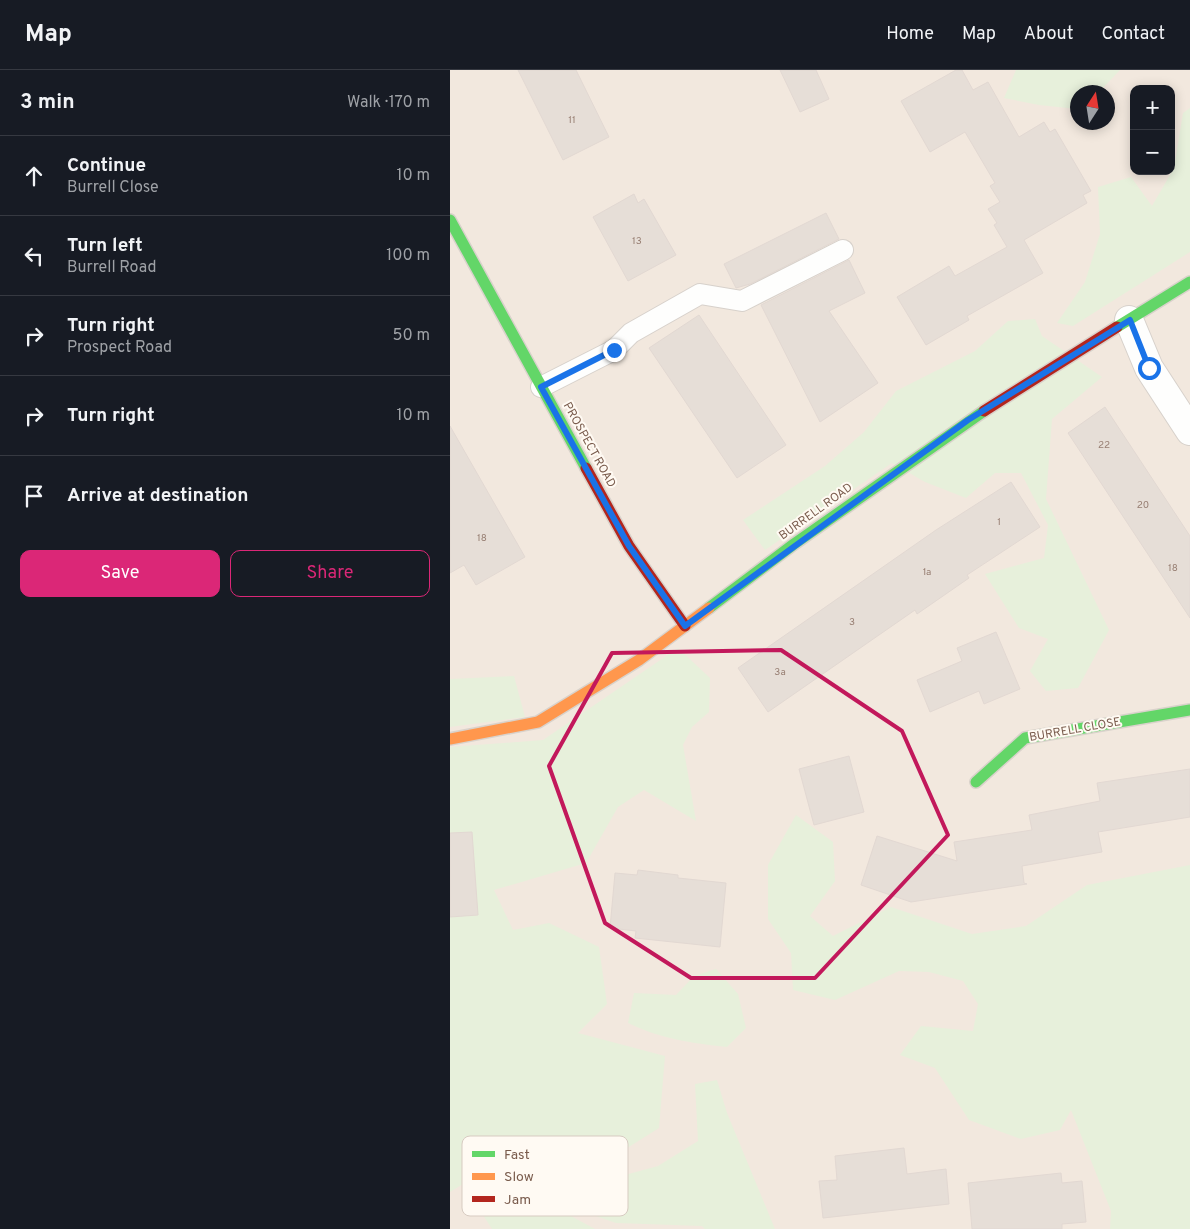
<!DOCTYPE html>
<html lang="en">
<head>
<meta charset="utf-8">
<style>
	body { margin:0; font-family:Overpass,sans-serif; background:#20242c; color:#f1f3f6 }
	.controls { position:absolute; right:15px; top:15px; display:grid; overflow:hidden; border-radius:10px; box-shadow:0 2px 12px #0003 }
	.controls button { width:45px; height:45px; display:grid; place-items:center; padding:0; border:0; border-bottom:1px solid #363941; background:#171b24; color:#f1f3f6; font:25px sans-serif }
	.compass { position:absolute; left:620px; top:15px; width:45px; height:45px; border-radius:50%; background:#171b24; box-shadow:0 2px 12px #0003; rotate:12deg }
	.stop { position:absolute; width:15px; height:15px; margin:-11px; border:4px solid #1a73e8; border-radius:50%; background:#fff }
	.stop.end { background:#1a73e8; border-color:#fff; box-shadow:0 1px 5px #0008 }
	.list { margin:0; padding:0; list-style:none }
	h2 { display:flex; justify-content:space-between; align-items:center; height:65px; margin:0; padding:0 20px; font-size:21px }
	h2 small { font-size:16px; font-weight:400; color:#9ea1a6 }
	.list li { display:grid; grid-template-columns:32px 1fr auto; gap:15px; align-items:center; box-sizing:border-box; height:80px; padding:0 20px; border-top:1px solid #363941 }
	.list b { display:block; font-size:19px; white-space:nowrap }
	.list p { margin:0; font-size:16px; white-space:nowrap; color:#9ea1a6 }
	.list em { font-size:16px; font-style:normal; color:#9ea1a6 }
	.actions { display:flex; gap:10px; padding:15px 20px }
	.actions a { flex:1; padding:11px 0; border:1px solid #db2777; border-radius:10px; text-align:center; font-size:18px; color:#db2777 }
	.actions .main { background:#db2777; color:#fff }
	.icon { flex:none; width:28px; height:28px; fill:none; stroke:currentColor; stroke-width:2; stroke-linecap:round; stroke-linejoin:round }
	.map { position:relative; flex:none; width:740px; height:1159px; overflow:hidden }
	header { display:flex; align-items:center; gap:30px; box-sizing:border-box; height:70px; padding:0 25px; background:#171b24; border-bottom:1px solid #363941 }
	header strong { font-size:24px }
	nav { display:flex; gap:28px; margin-inline-start:auto; font-size:18px }
	main { display:flex }
	aside { flex:1; background:#171b24 }
	.map>svg:first-child { display:block }
</style>
</head>
<body>
<header>
<strong>Map</strong>
<nav><a>Home</a><a>Map</a><a>About</a><a>Contact</a></nav>
</header>
<main>
<aside>
<h2>3 min<small>Walk · 170 m</small></h2>
<ul class="list">
<li><svg class="icon" aria-label="ahead" viewBox="0 0 24 24"><path d="M12 20V5M6 11l6-6 6 6"/></svg><div><b>Continue</b><p>Burrell Close</p></div><em>10 m</em></li>
<li><svg class="icon" aria-label="left" viewBox="0 0 24 24"><path d="M17 20v-9H6M10 6l-5 5 5 5"/></svg><div><b>Turn left</b><p>Burrell Road</p></div><em>100 m</em></li>
<li><svg class="icon" aria-label="right" viewBox="0 0 24 24"><path d="M7 20v-9h11M14 6l5 5-5 5"/></svg><div><b>Turn right</b><p>Prospect Road</p></div><em>50 m</em></li>
<li><svg class="icon" aria-label="right" viewBox="0 0 24 24"><path d="M7 20v-9h11M14 6l5 5-5 5"/></svg><div><b>Turn right</b></div><em>10 m</em></li>
<li><svg class="icon" aria-label="arrive" viewBox="0 0 24 24"><path d="M6 21V4h12l-3 4 3 4H6"/></svg><div><b>Arrive at destination</b></div></li>
</ul>
<div class="actions"><a class="main">Save</a><a>Share</a></div>
</aside>
<div class="map">
<svg width="740" height="1159" viewBox="0 0 740 1159">
	<rect width="100%" height="100%" fill="#f9f5f0"/>
	<path fill="#f2e8de" fill-rule="evenodd" d="M 0,0 L 740,0 L 740,1159 L 0,1159 ZM 684,19 L 721,19 L 721,101 L 684,101 ZM 628,22 L 658,22 L 658,52 L 628,52 Z"/>
	<path fill="#e7f0db" d="M 566,0 L 670,0 L 649,22 L 628,22 L 627,39 L 589,35 L 554,28 Z
		M 740,38 L 740,182 L 623,256 L 607,253 L 635,212 L 650,164 L 648,117 L 681,107 L 702,136 L 724,98 L 733,43 Z
		M 585,249 L 592,266 L 652,307 L 602,349 L 596,429 L 659,560 L 628,618 L 596,621 L 580,601 L 598,569 L 569,558 L 535,504 L 594,488 L 598,455 L 571,403 L 545,403 L 516,428 L 475,412 L 442,393 L 315,480 L 293,450 L 375,396 L 414,362 L 446,321 L 525,281 L 558,251 Z
		M 228,578 L 260,608 L 259,642 L 242,657 L 233,675 L 246,751 L 194,720 L 168,737 L 136,793 L 44,820 L 63,860 L 99,853 L 149,877 L 157,934 L 128,963 L 215,986 L 209,1058 L 147,1097 L 121,1146 L 145,1159 L 42,1159 L 13,1114 L 0,1122 L 0,677 L 93,670 Z
		M 64,606 L 75,647 L 0,657 L 0,609 Z
		M 346,745 L 383,772 L 385,811 L 360,846 L 383,866 L 441,837 L 522,864 L 576,856 L 637,815 L 740,795 L 740,1159 L 660,1159 L 661,1141 L 621,1040 L 610,1060 L 571,1069 L 519,1050 L 485,998 L 450,985 L 471,956 L 523,961 L 528,934 L 513,911 L 479,902 L 449,901 L 385,930 L 343,920 L 341,883 L 318,849 L 318,795 Z
		M 266,899 L 288,924 L 296,958 L 277,977 C 241,973 211,969 178,953 L 184,923 L 226,925 L 244,906 Z
		M 267,1010 L 277,1043 L 325,1159 L 255,1159 L 252,1156 L 166,1153 L 131,1141 L 153,1111 L 208,1096 L 248,1071 L 245,1014 Z"/>
	<path fill="#e6ded7" stroke="#e2d8d2" d="M 68,0 L 126,0 L 159,67 L 113,90 Z
		M 330,0 L 366,0 L 379,29 L 350,42 Z
		M 506,0 L 512,0 L 523,20 L 538,12 L 569,67 L 594,52 L 600,62 L 605,59 L 641,121 L 633,125 L 637,133 L 574,170 L 593,203 L 517,246 L 519,250 L 476,275 L 447,227 L 499,196 L 505,206 L 557,177 L 544,155 L 547,153 L 538,139 L 550,132 L 540,116 L 545,113 L 515,62 L 480,82 L 451,31 Z
		M 184,124 L 188,133 L 194,129 L 226,185 L 178,211 L 143,147 Z
		M 376,143 L 389,169 L 300,214 L 286,218 L 274,194 Z
		M 399,190 L 415,223 L 379,241 L 428,313 L 370,352 L 311,235 Z
		M 249,245 L 336,375 L 287,408 L 199,278 Z
		M 655,337 L 740,466 L 740,548 L 618,363 Z
		M 0,356 L 75,487 L 26,515 L 14,495 L 0,503 Z
		M 561,412 L 590,457 L 517,505 L 519,508 L 467,544 L 465,540 L 318,642 L 288,598 L 486,460 Z
		M 546,562 L 570,619 L 534,634 L 529,621 L 480,642 L 467,610 L 512,591 L 507,578 Z
		M 399,686 L 414,742 L 364,755 L 349,699 Z
		M 740,699 L 740,747 L 648,762 L 652,782 L 572,796 L 574,813 L 577,814 L 461,832 L 411,815 L 427,766 L 507,791 L 504,772 L 582,760 L 579,745 L 650,731 L 647,713 Z
		M 22,762 L 28,845 L 0,847 L 0,763 Z
		M 188,800 L 228,805 L 228,808 L 276,813 L 270,877 L 185,868 L 186,861 L 160,858 L 165,803 L 187,805 Z
		M 454,1078 L 457,1104 L 496,1099 L 499,1134 L 373,1148 L 369,1111 L 387,1110 L 385,1086 Z
		M 611,1103 L 612,1113 L 632,1111 L 636,1152 L 612,1154 L 612,1159 L 522,1159 L 518,1113 Z"/>
	<g fill="none" stroke-linecap="round" stroke-linejoin="round">
		<defs>
			<path id="lane" d="M 91,317 L 164,280 L 181,263 L 250,224 L 292,231 L 393,180"/>
			<path id="street" d="M 679,250 L 699,298 L 740,361"/>
			<path id="fast" d="M 0,150 L 136,398
				M 667,257 L 740,212
				M 259,538 L 344,474 L 534,341
				M 526,712 L 575,668 L 740,640"/>
			<path id="slow" d="M 0,669 L 88,652 L 189,590 L 259,538"/>
			<path id="jam" d="M 534,341 L 667,257
				M 136,398 L 179,476 L 235,556"/>
		</defs>
		<use href="#lane" stroke="#d7d1cb" stroke-width="22"/>
		<use href="#street" stroke="#d7d1cb" stroke-width="30"/>
		<use href="#fast" stroke="#d9d2cb" stroke-width="14"/>
		<use href="#slow" stroke="#d9d2cb" stroke-width="14"/>
		<use href="#jam" stroke="#d9d2cb" stroke-width="14"/>
		<use href="#lane" stroke="#fefefd" stroke-width="20"/>
		<use href="#street" stroke="#fefefd" stroke-width="28"/>
		<use href="#fast" stroke="#63d668" stroke-width="11"/>
		<use href="#slow" stroke="#ff974d" stroke-width="11"/>
		<use href="#jam" stroke="#b3261e" stroke-width="11"/>
	</g>
	<g fill="none" stroke-linecap="round" stroke-linejoin="round">
		<path stroke="#1a73e8" stroke-width="6" d="M 164,280 L 91,317 L 179,476 L 235,556 L 518,350 L 680,250 L 699,298"/>
	</g>
	<path fill="none" stroke="#c2185b" stroke-width="4" stroke-linejoin="round" d="M 331,580 L 452,661 L 498,765 L 365,908 L 241,908 L 155,853 L 99,696 L 162,583 Z"/>
	<g text-anchor="middle" dominant-baseline="central" stroke-width="4" stroke-linejoin="round" paint-order="stroke">
		<g font-size="10" fill="#977e72">
			<text x="122" y="50">11</text>
			<text x="187" y="171">13</text>
			<text x="654" y="375">22</text>
			<text x="693" y="435">20</text>
			<text x="549" y="452">1</text>
			<text x="32" y="468">18</text>
			<text x="723" y="498">18</text>
			<text x="477" y="502">1a</text>
			<text x="402" y="552">3</text>
			<text x="330" y="602">3a</text>
		</g>
		<g font-size="12" fill="#7a5c4d" stroke="#fffaf3">
			<text transform="translate(139 375) rotate(61)">PROSPECT ROAD</text>
			<text transform="translate(366 442) rotate(-36)">BURRELL ROAD</text>
			<text transform="translate(625 660) rotate(-10)">BURRELL CLOSE</text>
		</g>
	</g>
	<rect x="12" y="1066" width="166" height="80" rx="8" fill="#fffaf3" stroke="#d7cbc1" stroke-width="1"/>
	<rect x="22" y="1081" width="23" height="6" fill="#63d668"/>
	<rect x="22" y="1103" width="23" height="7" fill="#ff974d"/>
	<rect x="22" y="1126" width="23" height="6" fill="#b3261e"/>
	<g font-size="14" fill="#7a5c4d">
		<text x="54" y="1089">Fast</text>
		<text x="54" y="1111">Slow</text>
		<text x="54" y="1134">Jam</text>
	</g>
</svg>
<div class="controls">
<button>+</button>
<button>−</button>
</div>
<svg class="compass" viewBox="-18 -18 36 36"><path d="M0-13l5 13h-10z" fill="#e53935"/><path d="M0 13l5-13h-10z" fill="#9ea1a6"/></svg>
<div class="stop" style="left:699px;top:298px"></div>
<div class="stop end" style="left:164px;top:280px"></div>
</div>
</main>
</body>
</html>
